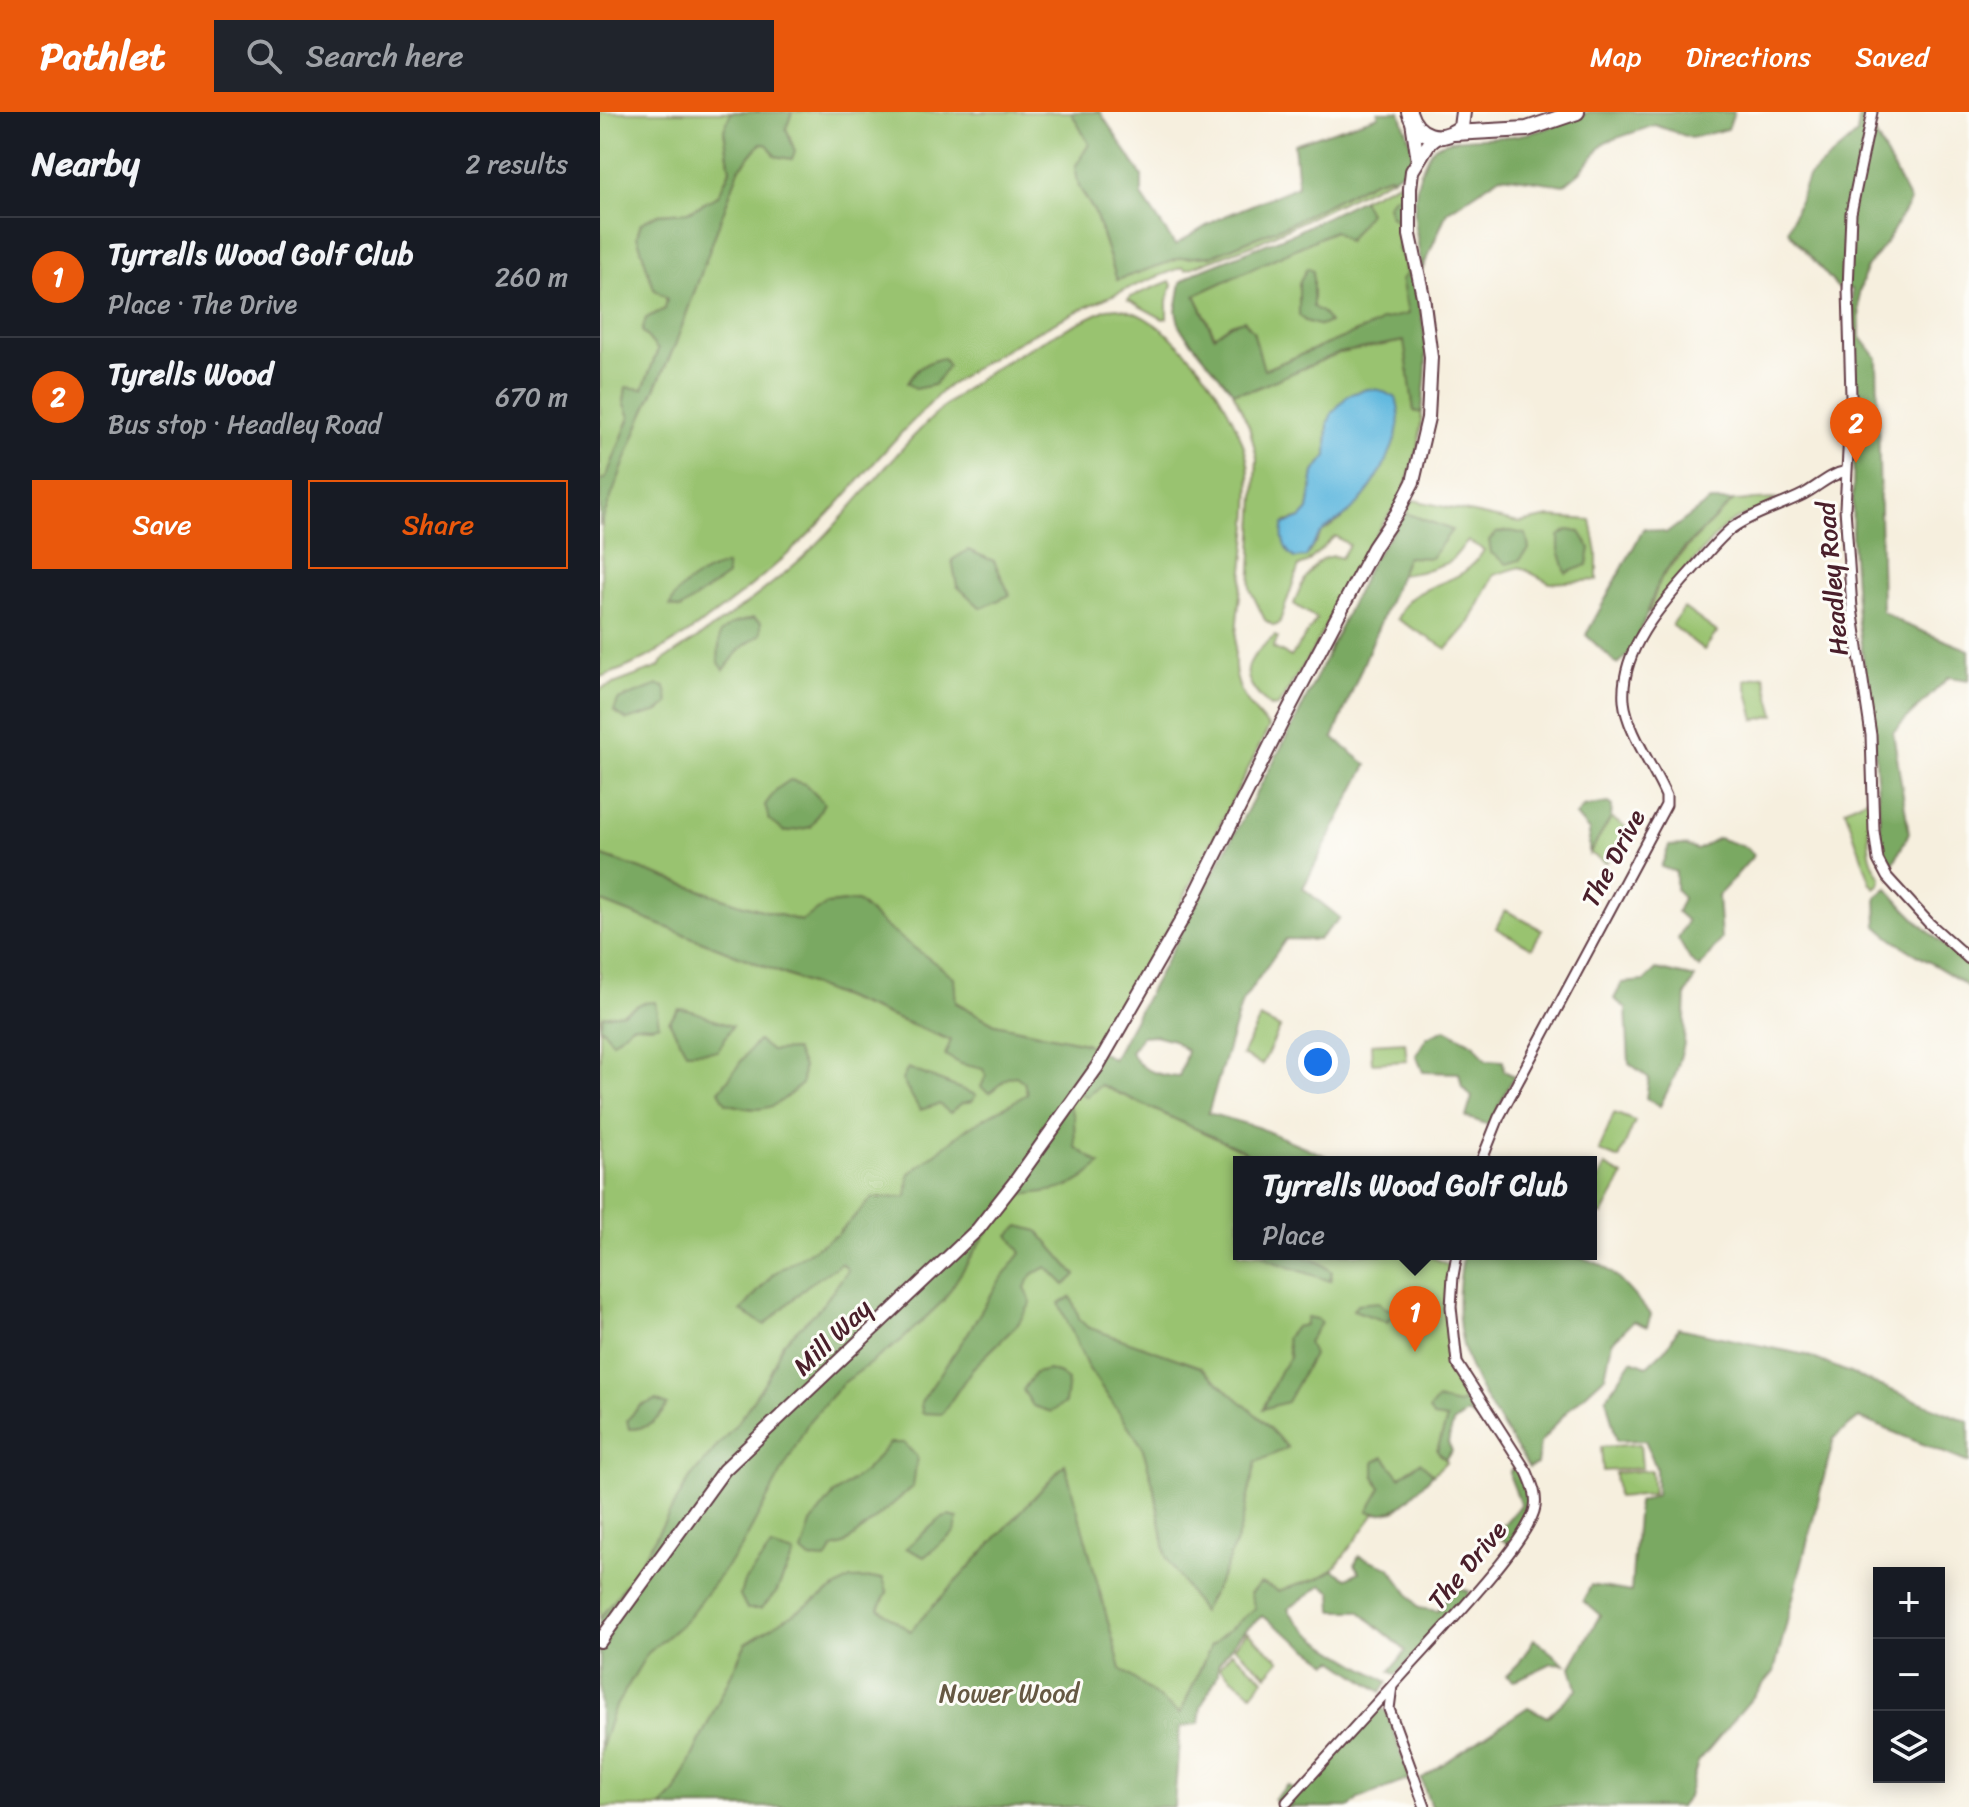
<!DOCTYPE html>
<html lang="en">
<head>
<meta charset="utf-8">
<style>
	body { margin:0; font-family:Sriracha,sans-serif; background:#20242c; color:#f1f3f6 }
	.controls { position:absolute; right:24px; bottom:24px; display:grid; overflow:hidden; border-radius:0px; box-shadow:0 4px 20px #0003 }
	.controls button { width:72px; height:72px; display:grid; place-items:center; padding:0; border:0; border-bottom:2px solid #363941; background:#171b24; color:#f1f3f6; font:40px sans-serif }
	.you { position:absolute; left:718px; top:950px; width:28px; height:28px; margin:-20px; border:6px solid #fff; border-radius:50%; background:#1a73e8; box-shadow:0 0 0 12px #1a73e833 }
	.badge { display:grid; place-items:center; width:52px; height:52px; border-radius:50%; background:#ea580c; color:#fff; font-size:26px; font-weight:700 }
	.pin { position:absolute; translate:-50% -66px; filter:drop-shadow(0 2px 4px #0008) }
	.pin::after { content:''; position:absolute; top:42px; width:28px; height:24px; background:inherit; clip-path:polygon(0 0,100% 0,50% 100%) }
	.popup { position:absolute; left:633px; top:1044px; width:364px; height:104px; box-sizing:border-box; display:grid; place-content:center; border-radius:0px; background:#171b24; filter:drop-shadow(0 2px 6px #0005); font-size:26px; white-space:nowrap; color:#9ea1a6 }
	.popup b { font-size:30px; color:#f1f3f6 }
	.popup::after { content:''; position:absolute; left:50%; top:100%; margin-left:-16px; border:16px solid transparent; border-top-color:#171b24 }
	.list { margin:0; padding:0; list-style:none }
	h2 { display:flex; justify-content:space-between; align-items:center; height:104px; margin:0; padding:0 32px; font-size:34px }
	h2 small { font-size:26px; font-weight:400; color:#9ea1a6 }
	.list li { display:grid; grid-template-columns:52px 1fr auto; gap:24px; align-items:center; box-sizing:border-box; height:120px; padding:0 32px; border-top:2px solid #363941 }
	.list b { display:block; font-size:30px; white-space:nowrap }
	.list p { margin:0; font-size:26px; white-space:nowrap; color:#9ea1a6 }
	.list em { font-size:26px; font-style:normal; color:#9ea1a6 }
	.actions { display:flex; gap:16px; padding:24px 32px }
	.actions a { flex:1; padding:18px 0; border:2px solid #ea580c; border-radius:0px; text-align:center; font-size:28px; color:#ea580c }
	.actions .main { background:#ea580c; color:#fff }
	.icon { flex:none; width:44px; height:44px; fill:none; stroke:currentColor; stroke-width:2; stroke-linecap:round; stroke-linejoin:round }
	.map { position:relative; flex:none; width:1369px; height:1695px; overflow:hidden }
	header { display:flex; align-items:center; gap:48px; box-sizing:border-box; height:112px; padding:0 40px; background:#ea580c; color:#fff }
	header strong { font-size:38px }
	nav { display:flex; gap:44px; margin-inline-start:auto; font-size:28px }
	.search { width:560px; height:72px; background:#20242c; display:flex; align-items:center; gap:20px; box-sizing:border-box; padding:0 28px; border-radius:0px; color:#9ea1a6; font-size:30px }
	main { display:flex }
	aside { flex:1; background:#171b24 }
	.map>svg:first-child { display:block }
</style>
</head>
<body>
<header>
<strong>Pathlet</strong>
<div class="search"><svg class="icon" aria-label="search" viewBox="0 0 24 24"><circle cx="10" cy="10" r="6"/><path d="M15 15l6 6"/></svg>Search here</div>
<nav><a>Map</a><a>Directions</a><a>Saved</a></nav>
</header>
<main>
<aside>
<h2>Nearby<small>2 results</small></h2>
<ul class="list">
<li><span class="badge">1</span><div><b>Tyrrells Wood Golf Club</b><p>Place · The Drive</p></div><em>260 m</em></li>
<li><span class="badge">2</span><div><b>Tyrells Wood</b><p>Bus stop · Headley Road</p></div><em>670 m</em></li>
</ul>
<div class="actions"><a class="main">Save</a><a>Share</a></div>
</aside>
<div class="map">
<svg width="1369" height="1695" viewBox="0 0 1369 1695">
	<rect width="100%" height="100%" fill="#fdfcf7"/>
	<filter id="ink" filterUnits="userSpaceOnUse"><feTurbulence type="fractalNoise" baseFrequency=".0125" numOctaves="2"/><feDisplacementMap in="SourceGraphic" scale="16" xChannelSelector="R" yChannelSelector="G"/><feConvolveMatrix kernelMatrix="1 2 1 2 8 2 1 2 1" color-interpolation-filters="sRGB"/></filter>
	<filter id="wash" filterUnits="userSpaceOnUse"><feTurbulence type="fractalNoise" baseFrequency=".006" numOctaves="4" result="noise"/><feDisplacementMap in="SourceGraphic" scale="32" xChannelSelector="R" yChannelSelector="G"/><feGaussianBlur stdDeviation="1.8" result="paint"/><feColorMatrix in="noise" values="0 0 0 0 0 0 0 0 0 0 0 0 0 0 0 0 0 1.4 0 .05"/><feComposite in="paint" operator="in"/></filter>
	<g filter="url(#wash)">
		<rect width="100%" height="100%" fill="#f6efde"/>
		<path fill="#99c370" stroke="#72714e" stroke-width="2" fill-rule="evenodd" d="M 0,0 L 131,0 L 124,18 L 130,58 L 118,84 L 88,100 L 58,102 L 37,124 L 54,177 L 67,186 L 66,197 L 43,219 L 58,237 L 43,278 L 26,276 L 24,289 L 30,305 L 6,366 L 0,369 Z
			M 192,0 L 471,0 L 490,32 L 476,55 L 479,75 L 495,101 L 517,168 L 581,146 L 611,144 L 689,112 L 773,69 L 790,64 L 792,66 L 657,131 L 585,158 L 583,155 C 501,185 423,222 351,272 C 341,278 333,289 325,297 C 300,321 277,347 255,373 C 199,439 84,540 0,565 L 2,407 L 42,305 L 75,233 L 139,57 L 161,31 L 168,33 L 191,26 L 186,17 Z
			M 800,69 L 804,113 L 820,199 L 779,211 L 663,258 L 653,219 L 631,212 L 615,224 L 595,183 L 734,119 L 748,129 L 768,101 L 762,87 Z
			M 570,169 L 572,173 L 567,189 L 567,206 L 563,207 L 528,188 L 530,185 Z
			M 517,196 C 545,200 568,221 587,241 C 613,267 642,316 648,352 C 654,396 641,465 637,510 C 636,529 632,553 638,571 C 642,587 658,604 669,615 L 569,815 L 499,939 L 485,931 L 395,912 L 356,890 L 286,815 L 257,789 L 227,792 L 202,809 L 140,792 L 0,743 L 0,577 L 59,555 L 62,549 C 116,515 171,477 217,432 C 266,383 305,325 359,282 C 404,246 456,221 507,197 Z
			M 805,229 L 814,299 L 822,301 L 819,331 L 803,382 L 766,437 L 713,538 L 678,594 L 670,595 C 637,564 642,551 675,524 L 678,526 L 673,536 L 691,545 L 717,507 L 694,492 C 700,474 717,436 741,446 L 749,433 L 735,424 L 707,451 L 699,454 L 679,512 L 674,514 L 665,508 L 650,477 L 657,346 L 649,314 L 633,280 L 652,278 L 739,241 ZM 767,277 L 797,318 L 782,357 L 769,378 L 742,407 L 722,420 L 706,445 L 686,410 L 701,406 L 708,398 L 714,360 L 727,344 L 728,311 L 748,283 Z
			M 1176,387 C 1163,401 1142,401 1127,413 C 1097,439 1077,476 1048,502 L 1061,466 L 1092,430 L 1133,389 Z
			M 813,388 L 919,411 L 950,405 L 991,408 L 997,441 L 997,468 L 950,471 L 920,455 L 894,463 L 869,512 L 847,537 L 797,507 C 801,500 805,490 811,486 C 839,466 863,472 884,438 L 868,429 L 850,450 L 820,460 L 800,463 L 807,445 L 851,418 L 806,401 Z
			M 1084,496 L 1117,520 L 1104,538 L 1072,513 Z
			M 1164,563 L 1175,603 L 1155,608 L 1145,568 Z
			M 1270,685 C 1269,711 1263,744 1281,765 L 1280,772 L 1275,776 L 1271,772 L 1245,697 Z
			M 1011,706 L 1027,716 L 1006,751 L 990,741 Z
			M 0,789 L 475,978 L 501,973 L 642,1038 L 658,1050 L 639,1050 L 639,1142 L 825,1142 L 849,1153 L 847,1186 L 856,1260 L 869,1285 L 850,1300 L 837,1338 L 847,1349 L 795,1399 L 775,1402 L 733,1458 L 717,1467 L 678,1479 L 611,1533 L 581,1602 L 521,1558 L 464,1353 L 310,1520 L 279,1497 L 287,1480 L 146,1531 L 75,1681 L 61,1695 L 0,1695 Z
			M 905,798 L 942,818 L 932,836 L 896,816 Z
			M 660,906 L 680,916 L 662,953 L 642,943 Z
			M 805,930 L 807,949 L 772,951 L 771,932 Z
			M 1014,1001 L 1035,1009 L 1019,1047 L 999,1039 Z
			M 1005,1054 L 1023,1064 L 1002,1103 L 991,1097 L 991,1081 Z
			M 1040,1332 L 1042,1356 L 1003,1359 L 1001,1335 Z
			M 1051,1358 L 1053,1382 L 1017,1385 L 1015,1361 Z
			M 647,1520 L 680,1548 L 667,1563 L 634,1535 Z
			M 632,1540 L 664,1567 L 652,1582 L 619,1555 Z"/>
		<path fill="#7aa962" stroke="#626446" stroke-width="2" fill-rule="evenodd" d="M 131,0 L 192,0 L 186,17 L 195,39 L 192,47 L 175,44 L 168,33 L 161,31 L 139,57 L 75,233 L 42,305 L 0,414 L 0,369 L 6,366 L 30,305 L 24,289 L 26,275 L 43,277 L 58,238 L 42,219 L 46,206 L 65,197 L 67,187 L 54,177 L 37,124 L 41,111 L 58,102 L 88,100 L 118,84 L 130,58 L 124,18 Z
			M 471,0 L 500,0 L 542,64 L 542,84 L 575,133 L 618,107 L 698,74 L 694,32 L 778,4 L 778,0 L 800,0 C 808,29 826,48 792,66 L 790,64 L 773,69 L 689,112 L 611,144 L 581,146 L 517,168 L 495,101 L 479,75 L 475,55 L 489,32 Z
			M 988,0 L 1134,0 L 1128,17 L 1091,26 L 1055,13 L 1005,30 L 980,60 L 964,73 L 901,64 L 847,100 L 822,158 C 816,121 808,85 825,50 C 829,41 831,36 840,32 C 866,23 893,28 919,23 C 944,19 965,10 988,0 Z
			M 1260,0 L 1269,0 L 1263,20 L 1275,22 L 1310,89 L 1287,129 L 1266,157 L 1259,181 L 1260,224 L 1277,246 L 1282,499 L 1304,512 L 1369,538 L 1369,568 L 1349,565 L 1293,620 L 1309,721 L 1290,758 L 1282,746 L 1274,619 L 1257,505 L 1252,429 L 1255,283 L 1252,177 L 1238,176 L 1188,119 L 1208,65 L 1257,22 Z
			M 795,84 L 802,84 C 805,138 824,190 826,245 C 827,263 823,283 822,301 L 814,299 L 804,229 L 739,241 L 652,278 L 633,280 L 580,216 L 576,199 L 581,170 L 598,159 L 694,121 L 762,87 L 769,101 L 747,129 L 734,119 L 595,183 L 614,224 L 631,212 L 644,208 L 653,219 L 664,258 L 779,211 L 780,208 L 808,202 L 801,167 L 806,163 L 804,147 L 797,137 L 800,128 L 799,112 L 789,102 L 788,91 Z
			M 707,156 L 713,159 L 713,195 L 723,201 L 729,210 L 721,214 L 705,209 L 699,203 L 699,171 Z
			M 343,246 L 348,254 L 334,273 L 315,277 L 307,271 C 316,256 326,250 343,246 Z
			M 1110,389 L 1133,389 C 1110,413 1079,437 1061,466 C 1048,488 1041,539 1017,552 L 986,523 L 1044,416 L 1067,421 Z
			M 806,401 L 852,418 L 831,446 L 807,445 L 733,626 L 767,653 L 703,776 L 740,806 L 718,828 L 686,827 L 642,890 L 608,1001 L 657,1015 L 740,1050 L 658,1050 L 642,1038 L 501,973 L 486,985 L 476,978 L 467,990 L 474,1004 L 475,1035 L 500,1052 C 474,1079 455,1079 419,1083 L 388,1119 L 343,1189 L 302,1228 L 242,1272 L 209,1309 L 141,1436 L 85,1509 L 47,1542 L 13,1599 L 0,1639 L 0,1507 L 38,1455 L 90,1366 L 139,1309 L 168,1265 L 183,1231 L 220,1196 L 248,1158 L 242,1151 L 208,1173 L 165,1213 L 141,1199 L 173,1162 L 238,1122 L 272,1086 L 307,1085 L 309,1062 L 369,1015 L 427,982 L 424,970 L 416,964 L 409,965 L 389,981 L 381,975 L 386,964 L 383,957 L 361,952 L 345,943 L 351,928 L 0,789 L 0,743 L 140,792 L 201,809 L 227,792 L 257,789 L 286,815 L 354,865 L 356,891 L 395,912 L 485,931 L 513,947 L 697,606 L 772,448 ZM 554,923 L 573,928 L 587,939 L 579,965 C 560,964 538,958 531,940 L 542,924 Z
			M 968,418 L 980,420 L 990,436 L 987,453 L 966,461 L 959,438 L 959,424 Z
			M 910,419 L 926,422 L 929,437 L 920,448 L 907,452 L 891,441 L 889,428 L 896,421 Z
			M 368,438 L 394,449 L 410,483 L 381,496 L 357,474 L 352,448 Z
			M 126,453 L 127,464 L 80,497 L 70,494 C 77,473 106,458 126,453 Z
			M 153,506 L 161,510 L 161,522 L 140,537 L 124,558 L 118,549 L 120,521 L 132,512 Z
			M 58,573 L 65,575 L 69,591 L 59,599 L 27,608 L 14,599 L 18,588 Z
			M 190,668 L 205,672 L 224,691 L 211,715 L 185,720 L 169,708 L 165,693 L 177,677 Z
			M 1008,691 L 1012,694 L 1011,706 L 989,742 L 989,719 L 976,704 L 983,695 Z
			M 1118,726 L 1148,736 L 1154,743 L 1118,784 L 1121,827 L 1100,856 L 1091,849 L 1078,827 L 1087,809 L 1077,800 L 1083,786 L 1076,777 L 1076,760 L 1061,755 L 1069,734 L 1086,733 L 1097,738 Z
			M 1287,776 C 1312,806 1338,830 1369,853 L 1369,876 C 1340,853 1304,840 1277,814 L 1276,785 Z
			M 1056,857 L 1095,866 L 1086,882 L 1084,932 L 1075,964 L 1060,994 L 1046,986 L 1049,966 L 1029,951 L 1026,896 L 1014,887 L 1022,871 L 1044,869 Z
			M 55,890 L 59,912 L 52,914 L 32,913 L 13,930 L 0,914 L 3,904 L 23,901 L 42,891 Z
			M 79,897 C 98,897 114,910 132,914 L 118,939 L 86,940 L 69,909 Z
			M 845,917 L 874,932 L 886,948 L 903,949 L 904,959 L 914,964 L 889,1013 L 866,1005 L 872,985 L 862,975 L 859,961 L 823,960 L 816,943 L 827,925 Z
			M 158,929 L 171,939 L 195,938 L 203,955 L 202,972 C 173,997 165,1003 126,991 L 119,979 C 135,961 141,945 158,929 Z
			M 308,956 L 376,983 L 372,989 L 362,991 L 350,1001 L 339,992 L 320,998 L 302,968 Z
			M 419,1114 L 438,1119 L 476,1163 L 465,1173 L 447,1155 L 433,1162 L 425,1175 L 431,1191 L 418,1212 L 373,1256 L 342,1302 L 322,1301 L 321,1290 L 368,1221 L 398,1171 L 421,1141 L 409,1123 Z
			M 661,1142 C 689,1142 711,1140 732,1160 L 730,1169 L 669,1148 Z
			M 864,1142 C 900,1142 979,1135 1007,1157 C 1023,1169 1037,1188 1051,1203 L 1047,1215 L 1033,1209 L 1012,1230 L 1005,1264 L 967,1299 L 940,1331 L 937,1352 L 929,1356 C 881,1278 843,1240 864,1142 Z
			M 471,1185 L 480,1208 L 487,1215 L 600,1255 L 661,1307 L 688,1336 L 656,1350 L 640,1419 L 624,1460 L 602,1500 L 566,1445 L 555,1379 L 542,1334 L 487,1254 L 459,1191 Z
			M 779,1190 L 785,1196 L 817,1203 L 814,1211 L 803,1213 L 792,1204 L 787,1210 L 753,1198 L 757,1192 Z
			M 707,1205 L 717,1207 L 721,1211 L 708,1230 L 713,1243 L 687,1290 L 663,1297 L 680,1259 L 690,1246 L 686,1226 L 695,1215 L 705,1213 Z
			M 1078,1216 L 1206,1243 L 1369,1310 L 1369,1351 L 1259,1306 L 1234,1326 L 1174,1560 L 1098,1650 L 1088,1685 L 1080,1695 L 831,1695 L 821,1667 L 928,1595 L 947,1605 L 977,1577 L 971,1555 L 1000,1503 L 983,1489 L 991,1473 L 1031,1480 L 1038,1390 L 1056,1383 L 1056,1356 L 1045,1328 L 1017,1329 L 1006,1286 L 1032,1248 L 1047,1254 L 1068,1234 Z
			M 449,1258 L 460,1262 L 468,1269 L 465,1291 L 451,1300 L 433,1294 L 423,1278 L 435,1261 Z
			M 869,1285 L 888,1309 L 883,1313 L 868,1301 L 853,1311 L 848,1331 L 852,1339 L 845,1347 L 837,1339 L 847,1307 L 833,1305 L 829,1298 L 837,1288 L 858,1293 Z
			M 56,1288 L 67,1293 C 57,1310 48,1317 29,1317 L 27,1308 L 40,1294 Z
			M 290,1331 L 304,1331 L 317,1345 L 313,1375 L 244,1433 L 233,1436 L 226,1448 L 210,1447 L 202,1440 L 211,1411 L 233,1383 L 266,1358 Z
			M 784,1345 L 800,1365 L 820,1350 L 833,1362 C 816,1378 795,1411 768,1399 L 781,1376 L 774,1363 L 774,1350 Z
			M 465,1352 L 521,1557 L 580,1602 L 611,1533 L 655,1496 L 650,1481 L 661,1471 L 678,1479 L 717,1467 L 733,1458 L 747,1466 L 759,1460 L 755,1452 L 759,1444 L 789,1455 L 819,1496 L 838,1499 C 845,1490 847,1482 855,1475 L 869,1479 L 868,1483 L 796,1563 L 790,1559 L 806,1539 L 759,1499 L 733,1499 L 732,1480 L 722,1473 L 688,1497 C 706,1527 758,1552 788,1570 L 781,1580 L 734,1548 L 729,1551 L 662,1504 L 641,1522 L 618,1552 L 618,1562 L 601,1595 L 599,1612 L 580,1615 L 574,1695 L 61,1695 L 75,1681 L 146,1531 L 250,1467 L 283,1466 L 287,1480 L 279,1497 L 310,1519 Z
			M 915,1355 C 940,1391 934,1398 909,1433 L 899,1425 L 903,1413 L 921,1393 L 910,1365 L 910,1359 Z
			M 349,1404 L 358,1406 L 355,1420 L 324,1445 L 306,1436 L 340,1407 Z
			M 171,1435 L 194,1442 L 176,1481 L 161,1497 L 147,1497 L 140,1483 L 144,1470 Z
			M 934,1527 L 965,1552 L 952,1551 L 914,1569 L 906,1564 L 919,1551 Z
			M 779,1594 L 787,1600 L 810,1667 L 758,1687 L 750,1695 L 680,1695 L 674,1687 L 688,1673 L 701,1682 Z"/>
		<path fill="#62b9df" stroke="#566c85" stroke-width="2" d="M 767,277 L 780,278 L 796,286 C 809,320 776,373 753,397 C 745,405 737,409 728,415 C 718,421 712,435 706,445 L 695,446 C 684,439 680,424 684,412 L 701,406 L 708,398 L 714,360 L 727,344 L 728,311 L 732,301 L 748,283 Z"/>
	</g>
	<g filter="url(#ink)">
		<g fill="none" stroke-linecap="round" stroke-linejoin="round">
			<defs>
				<path id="minor" d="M 1272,0 L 1251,101 L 1248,178 L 1251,284 L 1245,396 L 1252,496 L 1271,623 L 1274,719 L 1278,748 L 1287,765 L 1329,811 L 1369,847
					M 881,1050 L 899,1005 L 1066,693 L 1066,684 C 1054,656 1027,619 1024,589 C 1020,537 1062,492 1094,456 C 1106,443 1118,427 1132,416 C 1153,401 1181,394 1204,382 C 1219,374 1230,362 1247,359
					M 687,1690 L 792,1574
					M 825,1695 L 789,1597 L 792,1574 C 821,1540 930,1431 935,1395 C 937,1382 932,1372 927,1360 L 857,1251 L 851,1195 L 853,1164 L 857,1142"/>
				<path id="secondary" d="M 812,9 L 818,49
					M 0,1529 L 124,1358 L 378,1117 L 415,1070 L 497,955 L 592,790 L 682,610 L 774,435 L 797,401 L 813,370 L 828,306 L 831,245 L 823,184 L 810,123 L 810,76 L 812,59 L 828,33 L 838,25"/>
				<path id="trunk" d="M 809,0 C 817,25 840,32 861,15 L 863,0
					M 854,21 L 927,17 L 977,0"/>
			</defs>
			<use href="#minor" stroke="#643e46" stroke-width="13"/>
			<use href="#secondary" stroke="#643e46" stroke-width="16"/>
			<use href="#trunk" stroke="#643e46" stroke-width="18"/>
			<use href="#minor" stroke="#fff" stroke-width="9"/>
			<use href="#secondary" stroke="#fff" stroke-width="12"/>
			<use href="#trunk" stroke="#fff" stroke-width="14"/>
		</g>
	</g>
	<g text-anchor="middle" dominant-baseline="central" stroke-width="6" stroke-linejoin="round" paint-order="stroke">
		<g font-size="26" fill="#4a1f2b" stroke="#fdfcf7">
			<text transform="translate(1232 467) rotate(-95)">Headley Road</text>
			<text transform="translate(1013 746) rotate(-62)">The Drive</text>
			<text transform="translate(232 1225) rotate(-44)">Mill Way</text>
			<text transform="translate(867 1453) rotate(-50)">The Drive</text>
		</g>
		<g font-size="26" fill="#665843" stroke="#fdfcf7">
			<text x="409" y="1581">Nower Wood</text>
		</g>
	</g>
</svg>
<div class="controls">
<button>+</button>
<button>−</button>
<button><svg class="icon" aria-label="layers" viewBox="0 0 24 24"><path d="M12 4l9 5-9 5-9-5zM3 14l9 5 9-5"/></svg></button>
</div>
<div class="you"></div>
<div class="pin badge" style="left:815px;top:1240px">1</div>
<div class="popup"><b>Tyrrells Wood Golf Club</b>Place</div>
<div class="pin badge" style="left:1256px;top:351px">2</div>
</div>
</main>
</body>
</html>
